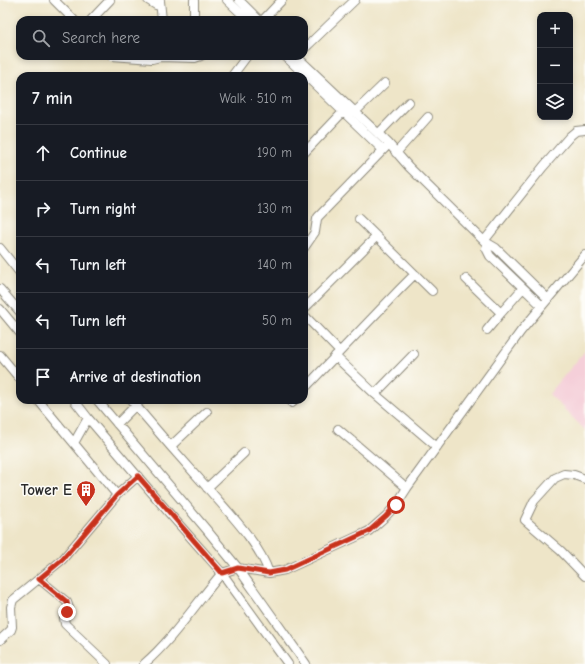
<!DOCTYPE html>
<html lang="en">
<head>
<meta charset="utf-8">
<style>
	body { margin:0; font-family:"Comic Neue",sans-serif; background:#242831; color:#f1f3f6 }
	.controls { position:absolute; right:12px; top:12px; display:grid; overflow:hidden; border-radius:8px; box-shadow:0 2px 6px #0003 }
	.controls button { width:36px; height:36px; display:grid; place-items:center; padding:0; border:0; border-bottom:1px solid #363941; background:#171b24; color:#f1f3f6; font:20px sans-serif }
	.stop { position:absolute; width:12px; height:12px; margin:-9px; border:3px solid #c8321e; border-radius:50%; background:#fff }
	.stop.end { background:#c8321e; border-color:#fff; box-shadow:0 1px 4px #0008 }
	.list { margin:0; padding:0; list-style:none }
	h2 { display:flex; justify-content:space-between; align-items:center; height:52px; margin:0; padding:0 16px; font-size:17px }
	h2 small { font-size:13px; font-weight:400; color:#9ea1a6 }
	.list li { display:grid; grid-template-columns:26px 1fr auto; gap:12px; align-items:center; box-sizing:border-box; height:56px; padding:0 16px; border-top:1px solid #363941 }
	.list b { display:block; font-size:15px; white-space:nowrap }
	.list em { font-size:13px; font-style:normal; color:#9ea1a6 }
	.icon { flex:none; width:22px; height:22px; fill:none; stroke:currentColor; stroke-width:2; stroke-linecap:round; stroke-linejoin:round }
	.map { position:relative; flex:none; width:585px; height:664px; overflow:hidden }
	.search { position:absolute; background:#171b24; box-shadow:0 2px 6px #0003; left:16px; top:16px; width:292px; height:44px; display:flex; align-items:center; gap:10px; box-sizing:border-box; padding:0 14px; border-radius:12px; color:#9ea1a6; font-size:15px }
	.panel { position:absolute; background:#171b24; box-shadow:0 2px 6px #0003; left:16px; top:72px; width:292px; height:332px; border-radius:12px }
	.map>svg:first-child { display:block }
</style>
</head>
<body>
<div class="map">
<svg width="585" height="664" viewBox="0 0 585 664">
	<rect width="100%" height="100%" fill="#fdfcf7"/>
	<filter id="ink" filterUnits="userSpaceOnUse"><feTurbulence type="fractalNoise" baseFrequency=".025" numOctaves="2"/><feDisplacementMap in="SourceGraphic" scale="8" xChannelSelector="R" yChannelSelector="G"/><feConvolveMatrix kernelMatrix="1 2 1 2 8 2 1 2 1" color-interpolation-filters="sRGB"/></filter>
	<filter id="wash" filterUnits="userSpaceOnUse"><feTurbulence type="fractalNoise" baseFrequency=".012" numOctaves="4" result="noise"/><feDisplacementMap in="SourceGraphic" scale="16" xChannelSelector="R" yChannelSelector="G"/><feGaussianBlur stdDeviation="0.9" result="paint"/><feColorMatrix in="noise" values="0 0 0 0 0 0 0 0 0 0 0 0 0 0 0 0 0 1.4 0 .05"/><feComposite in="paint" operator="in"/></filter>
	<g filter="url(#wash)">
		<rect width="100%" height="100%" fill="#eee5c8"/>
		<path fill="#f5cfd9" d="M 585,351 L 585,430 L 549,394 Z"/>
	</g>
	<g filter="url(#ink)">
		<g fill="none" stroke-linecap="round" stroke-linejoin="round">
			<defs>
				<path id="minor" d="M 54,0 L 74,20
					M 148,0 L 156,5 L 160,0
					M 194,0 L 194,20
					M 227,0 L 248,20
					M 239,0 L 259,20
					M 160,1 L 162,20
					M 91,20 L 110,0
					M 263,20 L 282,0
					M 304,49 L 355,0
					M 112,56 L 152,59 L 160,57 L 195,58 L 201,56
					M 285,56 L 383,150
					M 296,56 L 389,144 L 409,167 L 484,241 L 543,167 L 570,136 L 576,131 L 585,130
					M 232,76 L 247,56
					M 355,112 L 385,83
					M 378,134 L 409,102
					M 304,153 L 343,112
					M 396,153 L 428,117
					M 359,219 L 432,291
					M 484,241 L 496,248 L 548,299
					M 487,244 L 486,248 L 490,256 L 542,306
					M 0,248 L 20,273
					M 304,248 L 315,232 L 317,219 L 318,217 L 389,144
					M 466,279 L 501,313
					M 0,289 L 20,312
					M 0,309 L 20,333
					M 304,309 L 376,237
					M 304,315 L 339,351
					M 487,330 L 501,313 L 523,288
					M 0,355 L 20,379
					M 335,356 L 375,394 L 437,447
					M 304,389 L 399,290 L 414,275 L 416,275
					M 375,394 L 414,354
					M 38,400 L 117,495
					M 74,400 L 88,418 L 169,513 L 222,573 L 288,664
					M 97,400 L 206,529 L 238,568 L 306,664
					M 131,400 C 157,431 184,462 211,492 C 231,515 260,545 269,573
					M 292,403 L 294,400
					M 117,424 L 141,400
					M 338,429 L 407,488
					M 74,443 L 88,418
					M 171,446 L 207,412
					M 585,479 L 574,475 L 564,474 L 555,478 L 534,501 L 525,520 L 561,551 L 585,576
					M 207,488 L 244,453
					M 222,573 L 238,568 L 269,573 L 285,570 L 354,538 L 369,531 L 386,516 L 396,505 L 407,488 L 521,331 L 585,255
					M 39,579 L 67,602 L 69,608 L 64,618 L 65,624 L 107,664
					M 0,640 L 11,630 L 12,627 L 11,607 L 13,600 L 62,560 L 117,495 L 138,476
					M 144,664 C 174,638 196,603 222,573"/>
			</defs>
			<use href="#minor" stroke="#8c887a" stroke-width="10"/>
			<use href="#minor" stroke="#fff" stroke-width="8"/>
		</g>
	</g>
	<g fill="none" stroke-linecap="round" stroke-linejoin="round" filter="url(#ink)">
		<path stroke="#c8321e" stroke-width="5" d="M 67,612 L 68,608 L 67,602 L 39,579 L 62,560 L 117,495 L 138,476 L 222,573 L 238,568 L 269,573 L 285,570 L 369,531 L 386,516 L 396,505"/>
	</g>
	<defs>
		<symbol id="building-pin" viewBox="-11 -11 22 30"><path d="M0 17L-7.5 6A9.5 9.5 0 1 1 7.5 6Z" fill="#c8321e" stroke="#fdfcf7"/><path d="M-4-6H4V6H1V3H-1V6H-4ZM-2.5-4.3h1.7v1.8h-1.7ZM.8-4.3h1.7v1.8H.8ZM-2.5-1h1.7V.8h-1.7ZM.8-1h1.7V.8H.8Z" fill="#fff"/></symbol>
	</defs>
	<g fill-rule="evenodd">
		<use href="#building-pin" x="75" y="479" width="22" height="30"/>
	</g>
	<g text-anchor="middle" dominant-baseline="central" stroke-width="3" stroke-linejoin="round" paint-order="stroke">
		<g font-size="15" font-weight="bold" fill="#2b2b2b" stroke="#fdfcf7" text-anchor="end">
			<text x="72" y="490">Tower E</text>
		</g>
	</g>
</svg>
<div class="controls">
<button>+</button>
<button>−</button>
<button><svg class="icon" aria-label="layers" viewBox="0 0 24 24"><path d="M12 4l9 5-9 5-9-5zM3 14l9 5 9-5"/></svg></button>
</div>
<div class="stop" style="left:396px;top:505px"></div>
<div class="stop end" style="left:67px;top:612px"></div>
<div class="search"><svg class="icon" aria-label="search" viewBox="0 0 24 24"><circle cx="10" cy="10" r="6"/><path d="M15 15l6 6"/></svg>Search here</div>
<section class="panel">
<h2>7 min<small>Walk · 510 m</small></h2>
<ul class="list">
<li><svg class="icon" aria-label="ahead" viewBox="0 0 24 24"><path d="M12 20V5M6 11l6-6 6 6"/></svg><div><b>Continue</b></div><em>190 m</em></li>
<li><svg class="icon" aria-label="right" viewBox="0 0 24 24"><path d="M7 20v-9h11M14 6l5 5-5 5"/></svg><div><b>Turn right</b></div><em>130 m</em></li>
<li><svg class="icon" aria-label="left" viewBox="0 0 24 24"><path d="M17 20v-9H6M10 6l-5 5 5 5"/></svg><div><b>Turn left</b></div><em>140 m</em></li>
<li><svg class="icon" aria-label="left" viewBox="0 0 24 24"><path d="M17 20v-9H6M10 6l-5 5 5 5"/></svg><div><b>Turn left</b></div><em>50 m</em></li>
<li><svg class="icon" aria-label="arrive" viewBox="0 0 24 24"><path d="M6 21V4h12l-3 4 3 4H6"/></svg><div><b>Arrive at destination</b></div></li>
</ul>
</section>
</div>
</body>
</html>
